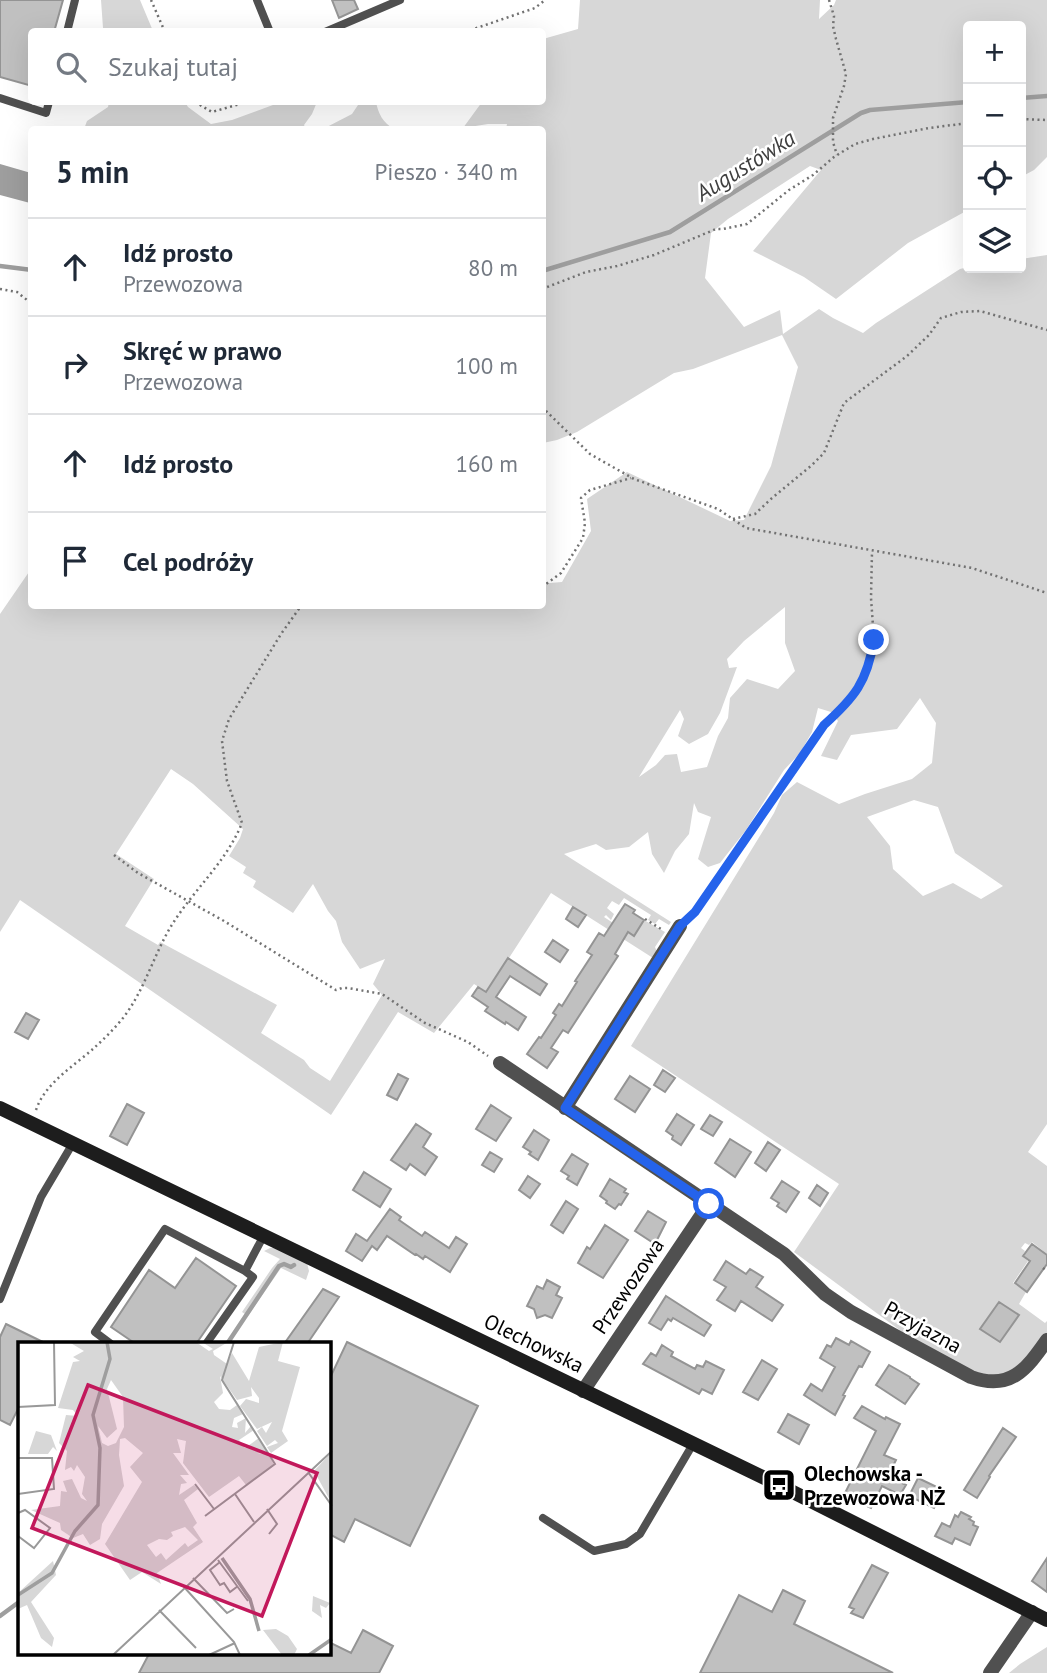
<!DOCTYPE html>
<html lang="pl">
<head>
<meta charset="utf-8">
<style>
	body { margin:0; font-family:"PT Sans",sans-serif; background:#f6f6f7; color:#1f2937 }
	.controls { position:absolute; right:21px; top:21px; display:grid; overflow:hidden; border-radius:7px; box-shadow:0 7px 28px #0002 }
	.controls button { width:63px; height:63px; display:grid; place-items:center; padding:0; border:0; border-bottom:2px solid #e0e1e3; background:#fff; color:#1f2937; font:35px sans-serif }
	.stop { position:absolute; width:21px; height:21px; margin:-16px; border:5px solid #2563eb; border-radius:50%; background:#fff }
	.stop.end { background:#2563eb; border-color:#fff; box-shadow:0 2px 7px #0008 }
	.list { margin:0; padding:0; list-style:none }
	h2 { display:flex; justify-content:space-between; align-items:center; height:91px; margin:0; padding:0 28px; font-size:30px }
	h2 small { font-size:23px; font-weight:400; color:#747a83 }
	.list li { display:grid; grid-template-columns:46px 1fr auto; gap:21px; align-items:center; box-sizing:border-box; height:98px; padding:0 28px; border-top:2px solid #e0e1e3 }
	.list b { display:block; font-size:26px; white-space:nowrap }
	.list p { margin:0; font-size:23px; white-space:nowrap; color:#747a83 }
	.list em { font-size:23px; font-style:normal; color:#747a83 }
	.icon { flex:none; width:38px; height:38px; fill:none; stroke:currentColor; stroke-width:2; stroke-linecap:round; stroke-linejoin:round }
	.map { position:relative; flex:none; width:1047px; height:1673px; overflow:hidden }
	.search { position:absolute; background:#fff; box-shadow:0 7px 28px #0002; left:28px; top:28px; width:518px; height:77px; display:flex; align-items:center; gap:18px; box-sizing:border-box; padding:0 24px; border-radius:7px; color:#747a83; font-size:26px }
	.panel { position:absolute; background:#fff; box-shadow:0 7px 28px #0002; left:28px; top:126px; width:518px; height:483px; border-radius:7px }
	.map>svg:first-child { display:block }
</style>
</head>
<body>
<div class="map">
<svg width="1047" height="1673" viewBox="0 0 1047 1673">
	<rect width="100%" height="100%" fill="#fff"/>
	<path fill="#d7d7d7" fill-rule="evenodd" d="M 101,0 L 140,0 L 153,31 L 104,31 L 103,28 Z
		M 580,0 L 820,0 L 819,19 L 834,5 L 836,0 L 1047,0 L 1047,157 L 1034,170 L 1021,177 L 1021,26 L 968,26 L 968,210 L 908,243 L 836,299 L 804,277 L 753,251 L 821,170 L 810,166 L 728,219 L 711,233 L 705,278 L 744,327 L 780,310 L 783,334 L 819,309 L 833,318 L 863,333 L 876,323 L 960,269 L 968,267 L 1021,268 L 1021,259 L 1047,255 L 1047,1124 L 1028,1152 L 1047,1166 L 1047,1254 L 1032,1242 L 1029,1245 L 1025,1243 L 1021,1248 L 1025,1251 L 1022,1256 L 1028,1261 L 1013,1283 L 1026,1292 L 1019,1304 L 1045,1323 L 1047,1321 L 1047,1334 L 1036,1349 L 1008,1373 L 981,1376 L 905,1334 L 794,1252 L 839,1184 L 631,1046 L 774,813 L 782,795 L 797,782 L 839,804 L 865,794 L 912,779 L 932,763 L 936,723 L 920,698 L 897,729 L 851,735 L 837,760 L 821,756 L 838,721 L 831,712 L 818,708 L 812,732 L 800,753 L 784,770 L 746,830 L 720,863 L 708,867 L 698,859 L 711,817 L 698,812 L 694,803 L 689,834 L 675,851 L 664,873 L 652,854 L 648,832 L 629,847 L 606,850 L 596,844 L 564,854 L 671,922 L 669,925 L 659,919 L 655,924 L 648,920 L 651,915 L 624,898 L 619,905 L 612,901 L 607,908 L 614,914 L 611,920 L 606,915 L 604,917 L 633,936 L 644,920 L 665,932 L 655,947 L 657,952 L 653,958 L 551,893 L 487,992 L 474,984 L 434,1033 L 398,1012 L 331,1115 L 20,900 L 0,932 L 0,614 L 31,569 L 32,606 L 542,606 L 543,582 L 550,583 L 562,582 L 591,531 L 587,499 L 627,472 L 730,521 L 744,520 L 771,466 L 798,367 L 782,335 L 693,369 L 674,373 L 577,432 L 557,440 L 543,443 L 542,130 L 506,129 L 507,124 L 488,124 L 463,128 L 482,102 L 542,102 L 543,39 L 578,29 ZM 785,607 L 785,643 L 795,671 L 778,689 L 747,679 L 730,698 L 728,718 L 718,736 L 707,767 L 681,772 L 677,754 L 665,755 L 656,765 L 639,777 L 680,710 L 684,719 L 678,736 L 689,744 L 708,734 L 720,713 L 737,667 L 729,668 L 727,659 L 744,641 ZM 171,769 L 193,784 L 243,829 L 240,838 L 229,856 L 246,867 L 243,873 L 256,881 L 253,887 L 293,913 L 313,884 L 328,911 L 336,921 L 342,942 L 360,969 L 385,959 L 373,984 L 382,995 L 330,1081 L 310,1068 L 304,1060 L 261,1033 L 277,1005 L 162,943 L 160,942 L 158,945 L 125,926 L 154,879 L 116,854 ZM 914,800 L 938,807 L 955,853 L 1003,886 L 981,899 L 953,883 L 923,896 L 893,869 L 890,846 L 867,817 Z
		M 109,102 L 185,102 L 188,107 L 211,124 L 232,120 L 281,102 L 317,102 L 312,114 L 304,125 L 306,129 L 84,129 L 87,121 L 108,107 Z
		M 360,102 L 376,102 C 378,113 383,123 394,129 L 323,129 L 352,114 Z
		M 270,1248 L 274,1248 L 307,1263 L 309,1271 L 306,1280 L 281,1268 L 248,1316 L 242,1312 L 272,1268 L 280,1259 L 264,1251 Z
		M 1047,1647 L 1047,1673 L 1009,1673 L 1020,1664 Z"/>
	<path fill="#9e9e9e" d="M 0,164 L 31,173 L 30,203 L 0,195 Z"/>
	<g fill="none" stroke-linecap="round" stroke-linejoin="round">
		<path stroke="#9e9e9e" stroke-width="4.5" d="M 1021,98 L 1047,96
			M 0,266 L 32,270
			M 542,271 L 670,232 L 861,113 L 870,110 L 968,102
			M 227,1344 L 279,1266 L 284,1264 L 291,1267 L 294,1265
			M 0,1616 L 19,1602"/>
	</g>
	<path fill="#c0c0c0" stroke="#949494" stroke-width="2" d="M 0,0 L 63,0 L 54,32 L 32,32 L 32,86 L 0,77 Z
		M 332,0 L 354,0 L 358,9 L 339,18 Z
		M 625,904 L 635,910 L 633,913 L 644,920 L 634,936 L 628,932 L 615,954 L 618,956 L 568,1033 L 563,1030 L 551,1048 L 558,1052 L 547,1068 L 527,1054 L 539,1037 L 541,1038 L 556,1015 L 553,1013 L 559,1004 L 562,1006 L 577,982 L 575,981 L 592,955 L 587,952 L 599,933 L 604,936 Z
		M 573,907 L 586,915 L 578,927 L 566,919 Z
		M 553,940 L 568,950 L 560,962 L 545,952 Z
		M 508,958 L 547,984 L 540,995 L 510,976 L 496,997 L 526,1017 L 518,1030 L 506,1022 L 505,1024 L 485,1011 L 488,1007 L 472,996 L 478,987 L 486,992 Z
		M 26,1013 L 39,1020 L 28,1039 L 15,1032 Z
		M 663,1070 L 675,1078 L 665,1092 L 654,1085 Z
		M 398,1074 L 408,1079 L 397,1100 L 387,1095 Z
		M 630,1076 L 650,1089 L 635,1112 L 615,1099 Z
		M 127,1104 L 144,1113 L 127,1145 L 110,1136 Z
		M 491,1105 L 511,1118 L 496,1141 L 476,1129 Z
		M 677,1114 L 694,1125 L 681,1145 L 672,1139 L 673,1136 L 666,1131 Z
		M 710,1115 L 722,1122 L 713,1136 L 701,1129 Z
		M 416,1124 L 431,1134 L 423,1147 L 437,1157 L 425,1175 L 410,1164 L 406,1170 L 391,1160 Z
		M 534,1130 L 549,1140 L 538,1160 L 529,1154 L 531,1152 L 523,1147 Z
		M 730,1139 L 751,1152 L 735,1177 L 715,1163 Z
		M 768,1142 L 780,1150 L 766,1171 L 755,1163 Z
		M 490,1152 L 502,1159 L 494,1172 L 482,1165 Z
		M 572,1154 L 588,1164 L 577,1185 L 567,1179 L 569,1176 L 561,1171 Z
		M 364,1172 L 391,1189 L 380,1207 L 353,1190 Z
		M 528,1176 L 540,1184 L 530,1198 L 519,1190 Z
		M 610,1179 L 626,1189 L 624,1192 L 628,1194 L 621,1205 L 619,1204 L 615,1209 L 606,1203 L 607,1201 L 600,1196 Z
		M 782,1181 L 799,1192 L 786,1212 L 777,1206 L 779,1203 L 771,1198 Z
		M 817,1185 L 828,1193 L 820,1206 L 809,1198 Z
		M 566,1201 L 578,1209 L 563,1233 L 551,1225 Z
		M 390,1209 L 401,1217 L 399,1220 L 422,1236 L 425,1232 L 449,1248 L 456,1237 L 467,1244 L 450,1272 L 425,1256 L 423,1259 L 416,1254 L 415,1255 L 387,1236 L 377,1250 L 372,1246 L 362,1261 L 346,1251 L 356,1234 L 367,1241 Z
		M 648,1211 L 666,1222 L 655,1244 L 635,1231 Z
		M 605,1225 L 628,1240 L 603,1278 L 578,1263 L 587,1247 L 590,1249 Z
		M 1032,1244 L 1047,1255 L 1047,1264 L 1027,1292 L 1015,1283 L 1030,1261 L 1023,1256 Z
		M 196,1258 L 236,1286 L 196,1344 L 136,1344 L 111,1327 L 149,1270 L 175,1288 Z
		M 726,1261 L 746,1274 L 750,1269 L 763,1277 L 756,1287 L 783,1305 L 772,1321 L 741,1301 L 735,1311 L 717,1300 L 726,1287 L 714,1280 Z
		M 547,1280 L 560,1287 L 556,1295 L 562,1298 L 552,1318 L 545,1315 L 537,1318 L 534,1309 L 527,1306 L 537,1286 L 543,1289 Z
		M 323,1289 L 339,1297 L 307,1344 L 284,1344 Z
		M 666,1296 L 711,1325 L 704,1336 L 673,1318 L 671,1321 L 668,1319 L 661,1330 L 649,1323 Z
		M 999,1302 L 1019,1315 L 1000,1342 L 980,1329 Z
		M 6,1324 L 47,1344 L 19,1344 L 19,1407 L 10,1425 L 0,1420 L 0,1337 Z
		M 836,1338 L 849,1345 L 851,1341 L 870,1352 L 862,1367 L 859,1366 L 843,1395 L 845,1396 L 835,1415 L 804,1395 L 811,1384 L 822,1391 L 835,1367 L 820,1358 L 827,1345 L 831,1347 Z
		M 347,1342 L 478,1406 L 410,1546 L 355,1519 L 344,1542 L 329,1534 L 329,1380 Z
		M 662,1345 L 673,1352 L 671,1356 L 695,1369 L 697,1365 L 703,1367 L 706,1361 L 724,1370 L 712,1394 L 702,1389 L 699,1394 L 643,1364 L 651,1353 L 656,1356 Z
		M 762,1360 L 777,1369 L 758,1400 L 743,1392 Z
		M 889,1365 L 910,1377 L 910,1378 L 919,1384 L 905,1404 L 876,1385 Z
		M 862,1406 L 885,1419 L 886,1417 L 900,1424 L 884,1455 L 896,1460 L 888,1476 L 906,1485 L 900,1495 L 882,1486 L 871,1508 L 844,1495 L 876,1431 L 854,1418 Z
		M 788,1414 L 809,1425 L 799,1444 L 778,1432 Z
		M 1003,1428 L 1016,1437 L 989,1476 L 990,1477 L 977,1498 L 964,1490 Z
		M 918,1478 L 943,1490 L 934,1508 L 909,1496 Z
		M 961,1512 L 971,1517 L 969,1519 L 974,1522 L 973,1525 L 978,1527 L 970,1545 L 955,1538 L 952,1544 L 935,1536 L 942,1523 L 950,1527 L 955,1515 L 958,1517 Z
		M 1047,1558 L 1047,1592 L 1032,1581 Z
		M 872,1565 L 888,1573 L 863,1618 L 851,1613 L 854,1609 L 849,1607 Z
		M 783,1590 L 805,1601 L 794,1624 L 893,1673 L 700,1673 L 739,1595 L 772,1612 Z
		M 363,1630 L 393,1646 L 379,1673 L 139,1673 L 149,1654 L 329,1654 L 329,1642 L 351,1653 Z"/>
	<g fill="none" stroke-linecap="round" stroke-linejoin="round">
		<path stroke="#727272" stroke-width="2.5" stroke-dasharray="2 3.5" stroke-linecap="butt" d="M 151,0 L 165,32
			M 829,0 L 834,16 L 833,26 L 836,39 L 846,74 L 844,86 L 833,118 L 833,142 L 837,155
			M 465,32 L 535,8 L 545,0
			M 195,102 L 212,112 L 247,102
			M 1021,119 L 1047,120
			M 0,289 L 17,292 L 32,304
			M 542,289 L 586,272 L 617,266 L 654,255 L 716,229 L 723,229 L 747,224 L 789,190 L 813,175 L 834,157 L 855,144 L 873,139 L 929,128 L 968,123
			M 542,407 L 590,454 L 634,479 L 718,509 L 746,528 L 972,568 L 1047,593
			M 733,519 L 755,514 L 772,498 L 812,465 L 824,453 L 844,403 L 907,356 L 929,335 L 941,318 L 961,312 L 980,311 L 1047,330
			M 542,587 L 561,573 L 583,538 L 585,523 L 581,498 L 590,490 L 631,478
			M 114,855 L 138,873 L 224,921 L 336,990 L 342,988 L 348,988 L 382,994 L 425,1023 L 468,1042 L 488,1056
			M 691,916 L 695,912 L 824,725 L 842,708 L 860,686 L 870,664 L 874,640 L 871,598 L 872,552
			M 645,919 L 661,929
			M 36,1110 C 45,1083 74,1066 94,1048 C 104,1039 114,1029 123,1018 C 144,991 153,957 170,928 C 192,891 226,863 242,823 L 227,781 L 222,741 L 229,719 L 281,634 L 301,606
			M 1043,1268 L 1047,1271"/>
		<path stroke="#505050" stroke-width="8" d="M 257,0 L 270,32
			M 67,32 L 75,0
			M 325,32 L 400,0
			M 0,98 L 46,113 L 49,102
			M 0,1299 L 41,1197 L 73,1143
			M 111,1344 L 95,1332 L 165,1229 L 245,1271
			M 206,1344 L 253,1277 L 245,1271 L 264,1235
			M 543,1518 L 594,1551 L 626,1544 L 640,1534 L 693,1444"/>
		<path stroke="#505050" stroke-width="14" d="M 500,1063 L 784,1254 L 825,1294 L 851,1312 L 971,1377 C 1010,1391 1026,1370 1047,1340
			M 565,1108 L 680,926
			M 583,1391 L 709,1204
			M 990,1673 L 1032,1612"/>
		<path stroke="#1d1d1d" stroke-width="14" d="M 0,1108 L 779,1485 L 1047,1620"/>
	</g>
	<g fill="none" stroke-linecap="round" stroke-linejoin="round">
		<path stroke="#2563eb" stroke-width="9" d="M 709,1204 L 565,1108 L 680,926 L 695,912 L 824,725 C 855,697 867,682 874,640"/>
	</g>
	<defs>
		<symbol id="bus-square" viewBox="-11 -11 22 22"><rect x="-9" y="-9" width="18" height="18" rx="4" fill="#000" stroke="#fff"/><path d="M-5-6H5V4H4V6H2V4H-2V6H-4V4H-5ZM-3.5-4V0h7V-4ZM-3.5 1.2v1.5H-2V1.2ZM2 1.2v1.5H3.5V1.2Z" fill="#fff"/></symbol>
	</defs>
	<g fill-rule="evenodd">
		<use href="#bus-square" x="760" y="1466" width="38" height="38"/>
	</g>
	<g text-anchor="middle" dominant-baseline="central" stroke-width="5" stroke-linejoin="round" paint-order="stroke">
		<g font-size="21" fill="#000" stroke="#fff">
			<text transform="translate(628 1286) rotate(-56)">Przewozowa</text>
			<text transform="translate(923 1327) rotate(29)">Przyjazna</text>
			<text transform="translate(534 1343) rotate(26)">Olechowska</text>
		</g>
		<g font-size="21" font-weight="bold" fill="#000" stroke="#fff" text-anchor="start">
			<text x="804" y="1473">Olechowska -<tspan x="804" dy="24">Przewozowa NŻ</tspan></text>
		</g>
		<g font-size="23" font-style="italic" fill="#3f3f3f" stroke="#fff">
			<text transform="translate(745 165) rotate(-32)">Augustówka</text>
		</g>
	</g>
	<g transform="translate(18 1342)">
		<rect width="313" height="313" fill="#fff"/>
		<path d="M 51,0 L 178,0 L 191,9 L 195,7 L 184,0 L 210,0 L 195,9 L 196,13 L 209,22 L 214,11 L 231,39 L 241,5 L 265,0 L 260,19 L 282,25 L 264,89 L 270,99 L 253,111 L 249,105 L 260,101 L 257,98 L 249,104 L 239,89 L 244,85 L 248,91 L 254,80 L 239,87 L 222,64 L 228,57 L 241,61 L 241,56 L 233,45 L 234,54 L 219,58 L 202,34 L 205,51 L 196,60 L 201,67 L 212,68 L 219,63 L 225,72 L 216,76 L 214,85 L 220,86 L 219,81 L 228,76 L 227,91 L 233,84 L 236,88 L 221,98 L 227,106 L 241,96 L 249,110 L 239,111 L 251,113 L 256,123 L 228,143 L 221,134 L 191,155 L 165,121 L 168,99 L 159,97 L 163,111 L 155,111 L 171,133 L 162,133 L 169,141 L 163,142 L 161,153 L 176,143 L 180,147 L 166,158 L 179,181 L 175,185 L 185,200 L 139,231 L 143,242 L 124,230 L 112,238 L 87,202 L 124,140 L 112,125 L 125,111 L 107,96 L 102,97 L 101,113 L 106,144 L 84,182 L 82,197 L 72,203 L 65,192 L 55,196 L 43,188 L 42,181 L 13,168 L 42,164 L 43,149 L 49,150 L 45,139 L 54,137 L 63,156 L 69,159 L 64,152 L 67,135 L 59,123 L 56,129 L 53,125 L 47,128 L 49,109 L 41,101 L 48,73 L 60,74 L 55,68 L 40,66 L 55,20 L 62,19 L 55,15 L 66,9 ZM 93,38 L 105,55 L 106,85 L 98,101 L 90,104 L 84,101 L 80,84 L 89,96 L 99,87 L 89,47 ZM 167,185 L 180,198 L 170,205 L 167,201 L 148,218 L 143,211 L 138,215 L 129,203 L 141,197 L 149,198 L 155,194 L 153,190 ZM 18,89 L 33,93 L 39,109 L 35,105 L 30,112 L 10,112 ZM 313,111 L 313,160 L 296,129 ZM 35,219 L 38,233 L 13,260 L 36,296 L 34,305 L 23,296 L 9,263 L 0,267 L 0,251 ZM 295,254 L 312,261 L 308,266 L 302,263 L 304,276 L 294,269 ZM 258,287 L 270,294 L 279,307 L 276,313 L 264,313 L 245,288 Z" fill="#d7d7d7" fill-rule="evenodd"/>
		<path fill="none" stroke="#9e9e9e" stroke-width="3.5" d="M 204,216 L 232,257 L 241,289M 0,253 L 34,231 L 57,189 L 80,163 L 82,106 L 75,73 L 92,17 L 89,0M 291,313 L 314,297"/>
		<path fill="none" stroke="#999" stroke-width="2" d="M 0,65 L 37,63 L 36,0M 0,116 L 34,116 L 36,147 L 0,152M 290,130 L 314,164M 177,142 L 196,167M 217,152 L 236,180M 249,167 L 259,182 L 251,192M 0,171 L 7,168 L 32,186 L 16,206 L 0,194M 187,174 L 257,122 L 204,38 L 216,0M 200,218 L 230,259M 202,220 L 192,228 L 202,243 L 206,241 L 212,250 L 220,244M 175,236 L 209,271 L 216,267M 166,245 L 216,300 L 222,313M 141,268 L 178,306M 95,313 L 314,109M 191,313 L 217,301"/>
		<path fill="#c2185b" fill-opacity="0.15" stroke="#c2185b" stroke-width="3.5" d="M 70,43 L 299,131 L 244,274 L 14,186 Z"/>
		<rect width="313" height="313" fill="none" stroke="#000" stroke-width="3.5"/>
	</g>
</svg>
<div class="controls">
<button>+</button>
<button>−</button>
<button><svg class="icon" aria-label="locate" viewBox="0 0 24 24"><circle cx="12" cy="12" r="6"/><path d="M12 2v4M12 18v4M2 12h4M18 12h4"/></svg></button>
<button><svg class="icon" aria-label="layers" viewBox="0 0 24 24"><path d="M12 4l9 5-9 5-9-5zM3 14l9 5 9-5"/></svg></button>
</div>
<div class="stop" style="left:709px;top:1204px"></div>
<div class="stop end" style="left:874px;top:640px"></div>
<div class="search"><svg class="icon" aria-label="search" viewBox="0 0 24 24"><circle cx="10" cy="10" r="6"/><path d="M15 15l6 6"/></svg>Szukaj tutaj</div>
<section class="panel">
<h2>5 min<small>Pieszo · 340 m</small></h2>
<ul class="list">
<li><svg class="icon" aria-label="ahead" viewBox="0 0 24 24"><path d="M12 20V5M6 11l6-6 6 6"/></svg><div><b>Idź prosto</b><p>Przewozowa</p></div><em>80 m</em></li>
<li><svg class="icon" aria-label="right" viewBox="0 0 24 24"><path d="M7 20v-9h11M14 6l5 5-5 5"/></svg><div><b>Skręć w prawo</b><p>Przewozowa</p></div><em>100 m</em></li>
<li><svg class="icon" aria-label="ahead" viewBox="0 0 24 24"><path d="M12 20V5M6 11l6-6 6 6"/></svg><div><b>Idź prosto</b></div><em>160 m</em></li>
<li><svg class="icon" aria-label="arrive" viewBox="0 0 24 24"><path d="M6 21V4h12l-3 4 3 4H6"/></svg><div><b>Cel podróży</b></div></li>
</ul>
</section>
</div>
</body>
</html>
